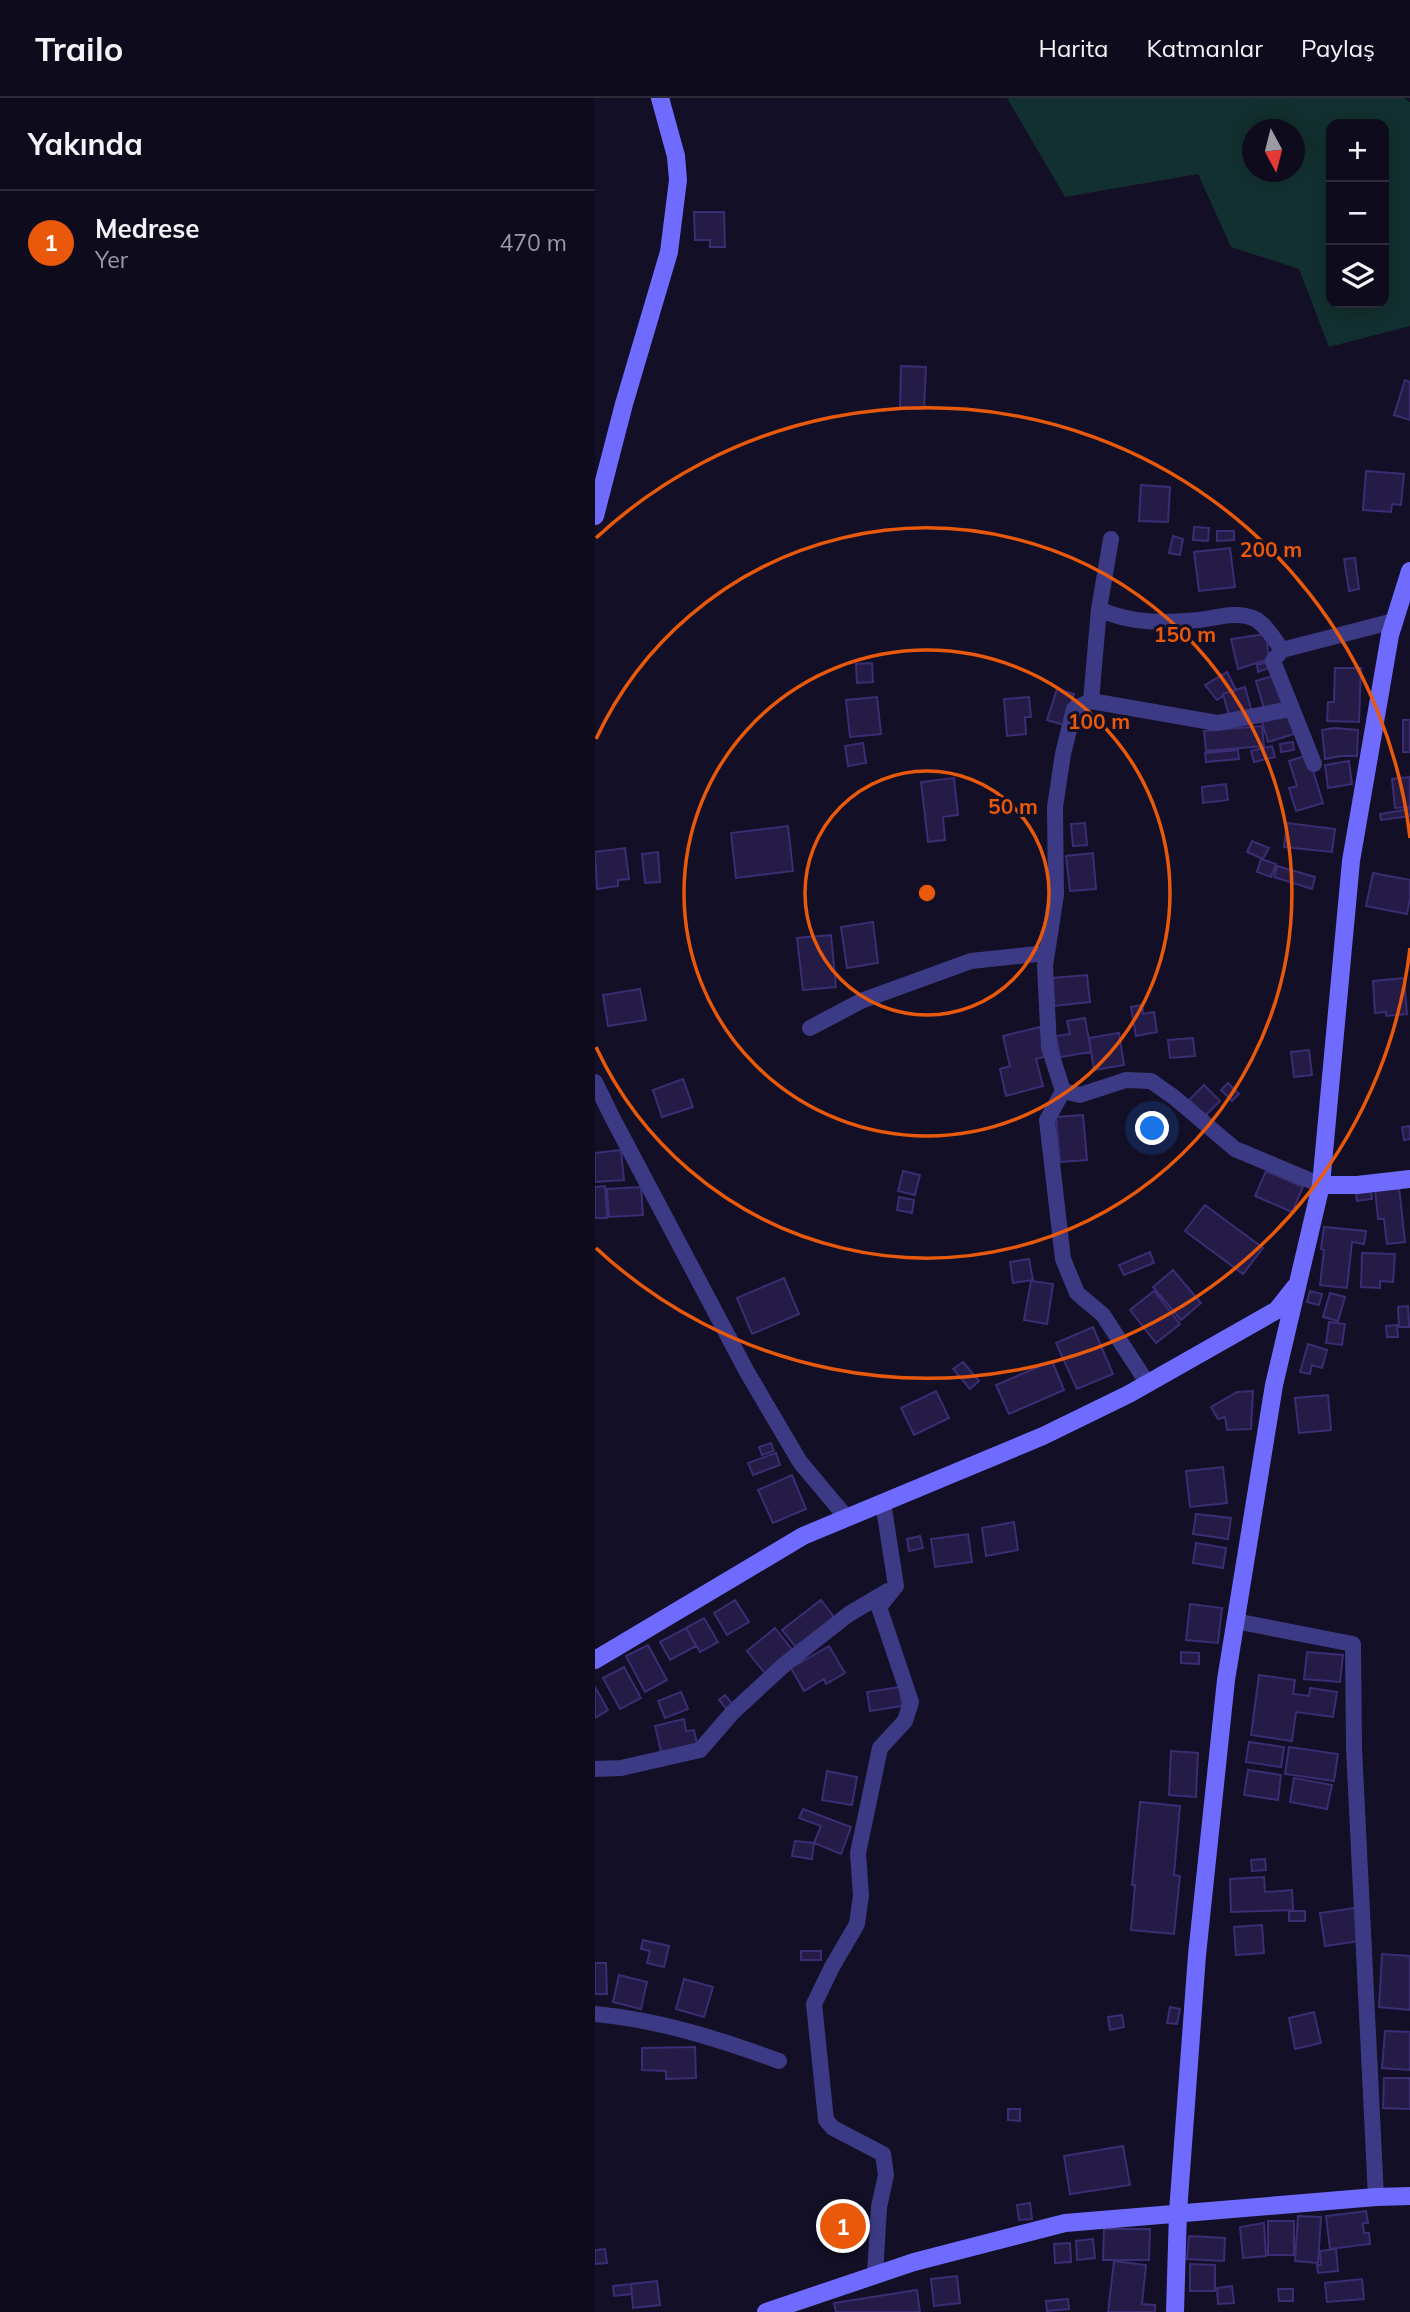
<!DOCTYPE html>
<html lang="tr">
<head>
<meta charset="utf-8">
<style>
	body { margin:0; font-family:Mulish,sans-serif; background:#171425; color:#f1f3f6 }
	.controls { position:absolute; right:21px; top:21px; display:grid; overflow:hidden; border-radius:14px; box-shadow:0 4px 18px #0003 }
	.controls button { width:63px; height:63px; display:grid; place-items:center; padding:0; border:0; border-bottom:2px solid #2e2b3b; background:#0e0b1c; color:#f1f3f6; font:35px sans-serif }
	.compass { position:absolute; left:647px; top:21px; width:63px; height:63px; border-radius:50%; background:#0e0b1c; box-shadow:0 4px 18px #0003; rotate:173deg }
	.you { position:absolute; left:558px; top:1031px; width:24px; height:24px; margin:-18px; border:5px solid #fff; border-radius:50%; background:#1a73e8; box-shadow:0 0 0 10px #1a73e833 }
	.badge { display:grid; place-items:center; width:46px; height:46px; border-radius:50%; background:#ea580c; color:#fff; font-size:23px; font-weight:700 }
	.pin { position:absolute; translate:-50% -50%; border:4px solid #fff; box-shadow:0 2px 7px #0006 }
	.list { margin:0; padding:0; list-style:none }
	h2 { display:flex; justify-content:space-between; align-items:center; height:91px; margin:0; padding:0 28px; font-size:30px }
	h2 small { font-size:23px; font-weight:400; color:#9b9ba3 }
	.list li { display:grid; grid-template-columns:46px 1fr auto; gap:21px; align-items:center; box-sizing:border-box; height:105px; padding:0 28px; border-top:2px solid #2e2b3b }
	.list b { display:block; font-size:26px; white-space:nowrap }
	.list p { margin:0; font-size:23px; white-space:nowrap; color:#9b9ba3 }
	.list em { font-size:23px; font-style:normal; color:#9b9ba3 }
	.icon { flex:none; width:38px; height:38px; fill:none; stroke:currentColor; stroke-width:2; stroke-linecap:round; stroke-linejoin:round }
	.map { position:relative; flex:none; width:815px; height:2214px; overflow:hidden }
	header { display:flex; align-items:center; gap:42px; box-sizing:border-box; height:98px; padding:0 35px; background:#0e0b1c; border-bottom:2px solid #2e2b3b }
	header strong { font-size:33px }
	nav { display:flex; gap:38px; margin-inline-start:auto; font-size:24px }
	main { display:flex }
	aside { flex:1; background:#0e0b1c }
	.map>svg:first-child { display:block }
</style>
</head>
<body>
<header>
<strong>Trailo</strong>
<nav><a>Harita</a><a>Katmanlar</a><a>Paylaş</a></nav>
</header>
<main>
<aside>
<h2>Yakında<small></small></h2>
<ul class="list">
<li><span class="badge">1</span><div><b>Medrese</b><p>Yer</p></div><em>470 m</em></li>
</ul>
</aside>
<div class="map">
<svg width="815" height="2214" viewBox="0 0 815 2214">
	<rect width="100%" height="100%" fill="#130f26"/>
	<path fill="#12302f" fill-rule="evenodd" d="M 412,0 L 809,0 L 815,4 L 815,228 L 734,249 L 704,171 L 636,149 L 603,76 L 470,99 ZM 736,26 L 789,26 L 789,205 L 736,205 ZM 657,32 L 699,32 L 699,74 L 657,74 Z"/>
	<path fill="#241b47" stroke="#3b2d73" stroke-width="2" d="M 99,114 L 129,114 L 130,149 L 115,149 L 115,142 L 100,142 Z
		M 306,268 L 331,269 L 329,311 L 305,310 Z
		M 810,282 L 815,284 L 815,322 L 799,317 Z
		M 771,373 L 809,376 L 806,407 L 797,406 L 796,414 L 768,412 Z
		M 546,387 L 575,389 L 573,424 L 544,423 Z
		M 599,429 L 614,430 L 613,443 L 598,442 Z
		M 622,433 L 639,433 L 639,442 L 622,443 Z
		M 578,438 L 588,441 L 585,457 L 574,455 Z
		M 635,450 L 640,489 L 604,493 L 599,454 Z
		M 760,460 L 764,491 L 754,493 L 749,461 Z
		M 671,536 L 674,561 L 643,571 L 636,541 Z
		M 676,563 L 677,569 L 663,574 L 662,567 Z
		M 277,565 L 278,584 L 262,585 L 261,566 Z
		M 740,570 L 766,570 L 764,624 L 732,623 L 733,604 L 739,604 Z
		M 632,574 L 641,592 L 628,596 L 628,598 L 622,602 L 610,587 Z
		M 680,577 L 689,609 L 670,614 L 661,583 Z
		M 650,589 L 657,614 L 635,621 L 628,596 Z
		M 462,591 L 479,596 L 469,627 L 452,622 Z
		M 282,599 L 286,636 L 255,639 L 251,602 Z
		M 434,599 L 436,619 L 430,619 L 431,636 L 412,638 L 409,601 Z
		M 696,615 L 702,635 L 673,644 L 667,624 Z
		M 808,622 L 815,622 L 815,654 L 808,654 Z
		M 667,628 L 669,648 L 611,653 L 609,633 Z
		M 739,630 L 763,632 L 762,658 L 746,658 L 730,661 L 727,632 Z
		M 698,644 L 699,652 L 686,654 L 685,646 Z
		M 268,645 L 271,665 L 253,668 L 250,648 Z
		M 677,648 L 680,659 L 659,664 L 656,653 Z
		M 643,652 L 644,661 L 611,664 L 610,655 Z
		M 713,657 L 728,705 L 701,713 L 694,690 L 702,688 L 694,663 Z
		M 754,663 L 757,686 L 733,690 L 730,667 Z
		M 815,679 L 815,709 L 800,710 L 797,681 Z
		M 359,680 L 363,717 L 348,719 L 350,742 L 333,744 L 326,684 Z
		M 631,686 L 633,702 L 608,705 L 607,689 Z
		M 815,711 L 815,718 L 786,722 L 785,716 Z
		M 490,725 L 492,747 L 478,748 L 476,726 Z
		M 692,725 L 740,731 L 737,754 L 689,749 Z
		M 193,728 L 198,773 L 141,780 L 136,735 Z
		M 657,743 L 674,750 L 668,761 L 652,754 Z
		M 30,750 L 34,781 L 23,782 L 23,788 L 2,791 L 0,754 Z
		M 63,754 L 65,784 L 50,785 L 47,756 Z
		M 498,755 L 501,791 L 475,793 L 471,758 Z
		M 666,761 L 681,766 L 676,779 L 662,774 Z
		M 682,768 L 720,779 L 717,791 L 679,779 Z
		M 778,775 L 815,782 L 815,800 L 812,816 L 771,808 Z
		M 278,824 L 283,865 L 252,870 L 246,829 Z
		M 236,837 L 241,889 L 208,892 L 202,840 Z
		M 492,877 L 495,904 L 459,908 L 457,880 Z
		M 809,880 L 812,916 L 791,918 L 791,914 L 780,915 L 778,883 Z
		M 45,891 L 51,922 L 13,928 L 8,897 Z
		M 547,907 L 548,916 L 559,914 L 562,934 L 541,938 L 536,909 Z
		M 490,920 L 496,954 L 465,959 L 461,938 L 475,936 L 472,923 Z
		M 445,929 L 452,958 L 441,961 L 448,988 L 411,998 L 405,971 L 415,968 L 408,938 Z
		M 524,935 L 529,967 L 499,972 L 494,940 Z
		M 598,940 L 600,958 L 575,960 L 573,942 Z
		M 714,952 L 717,977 L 699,979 L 696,954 Z
		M 88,981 L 98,1009 L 67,1019 L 58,992 Z
		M 633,985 L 644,996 L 637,1003 L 626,992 Z
		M 609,987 L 625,1003 L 610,1018 L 594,1002 Z
		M 488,1017 L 492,1062 L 465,1064 L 461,1019 Z
		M 815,1028 L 815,1041 L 809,1042 L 807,1029 Z
		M 26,1052 L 29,1082 L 0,1084 L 0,1055 Z
		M 308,1073 L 325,1077 L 320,1097 L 303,1093 Z
		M 671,1073 L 708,1089 L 697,1114 L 660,1098 Z
		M 10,1088 L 12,1120 L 0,1120 L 0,1089 Z
		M 46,1089 L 48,1117 L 14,1119 L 12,1091 Z
		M 804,1089 L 810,1144 L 792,1146 L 789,1121 L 783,1121 L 780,1091 Z
		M 776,1093 L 777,1101 L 762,1103 L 761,1095 Z
		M 304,1099 L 319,1102 L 317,1115 L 302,1112 Z
		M 610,1107 L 668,1150 L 648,1176 L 590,1133 Z
		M 729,1129 L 771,1133 L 769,1146 L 757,1144 L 752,1190 L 725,1187 L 729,1152 L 726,1151 Z
		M 555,1154 L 559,1165 L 529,1177 L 524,1167 Z
		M 767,1155 L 800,1156 L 798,1184 L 785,1183 L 785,1190 L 766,1189 Z
		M 434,1161 L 438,1182 L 418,1185 L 415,1164 Z
		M 578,1172 L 606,1205 L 586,1222 L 558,1189 Z
		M 189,1180 L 204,1216 L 157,1236 L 142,1200 Z
		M 436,1183 L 458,1186 L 452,1226 L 429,1222 Z
		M 559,1193 L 585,1226 L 561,1245 L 535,1212 Z
		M 715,1193 L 727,1196 L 724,1207 L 712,1204 Z
		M 735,1195 L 750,1199 L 743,1223 L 728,1219 Z
		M 813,1208 L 814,1229 L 804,1229 L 803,1209 Z
		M 734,1224 L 750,1226 L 747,1247 L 731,1245 Z
		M 802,1227 L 803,1239 L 792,1239 L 791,1228 Z
		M 498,1229 L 518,1276 L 482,1291 L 461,1245 Z
		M 713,1246 L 732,1252 L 727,1270 L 717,1267 L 715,1276 L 705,1274 Z
		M 457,1263 L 469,1292 L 414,1316 L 401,1287 Z
		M 368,1264 L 384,1283 L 375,1291 L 358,1271 Z
		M 341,1293 L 354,1320 L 319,1337 L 306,1310 Z
		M 658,1293 L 656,1331 L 632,1332 L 630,1319 L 623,1321 L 616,1309 L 642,1294 Z
		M 733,1297 L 736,1332 L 704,1335 L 700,1300 Z
		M 176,1345 L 179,1353 L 167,1357 L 164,1349 Z
		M 181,1355 L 185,1367 L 158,1377 L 153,1365 Z
		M 628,1369 L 632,1405 L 595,1409 L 591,1373 Z
		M 197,1377 L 211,1411 L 178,1425 L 163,1392 Z
		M 601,1416 L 636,1420 L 633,1441 L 598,1436 Z
		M 419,1424 L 423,1452 L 391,1458 L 387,1430 Z
		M 373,1436 L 377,1464 L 340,1469 L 336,1441 Z
		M 325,1438 L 328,1450 L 314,1453 L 312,1441 Z
		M 601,1445 L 631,1450 L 628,1470 L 598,1465 Z
		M 140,1502 L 154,1524 L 132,1537 L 119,1515 Z
		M 226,1502 L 242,1523 L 204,1553 L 187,1532 Z
		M 595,1506 L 627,1510 L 623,1545 L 591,1542 Z
		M 109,1520 L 123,1544 L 105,1554 L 91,1530 Z
		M 91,1530 L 101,1548 L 75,1562 L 65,1544 Z
		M 180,1530 L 200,1555 L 172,1578 L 152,1553 Z
		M 53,1547 L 72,1582 L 50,1594 L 31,1558 Z
		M 234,1548 L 250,1575 L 231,1586 L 229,1581 L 209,1593 L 196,1570 Z
		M 586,1554 L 604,1555 L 604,1566 L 586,1565 Z
		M 712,1554 L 748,1557 L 745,1584 L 709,1581 Z
		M 29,1569 L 46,1600 L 25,1611 L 8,1580 Z
		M 664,1577 L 700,1582 L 698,1596 L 714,1598 L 715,1590 L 742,1594 L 738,1619 L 701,1614 L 697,1643 L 656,1637 Z
		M 0,1589 L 13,1612 L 0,1620 Z
		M 305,1589 L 307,1608 L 275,1613 L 272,1594 Z
		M 86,1594 L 93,1611 L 70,1620 L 63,1603 Z
		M 130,1597 L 139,1608 L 133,1613 L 124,1602 Z
		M 89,1621 L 91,1633 L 99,1632 L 103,1650 L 67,1658 L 60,1628 Z
		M 654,1644 L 689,1649 L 686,1669 L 651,1664 Z
		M 694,1649 L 743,1656 L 739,1683 L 690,1676 Z
		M 576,1653 L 603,1655 L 601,1699 L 574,1697 Z
		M 653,1672 L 686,1677 L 683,1702 L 649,1697 Z
		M 232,1673 L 262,1679 L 257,1707 L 227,1702 Z
		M 699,1680 L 737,1687 L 732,1711 L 695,1704 Z
		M 545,1704 L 585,1708 L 579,1777 L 585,1778 L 579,1836 L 536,1832 L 540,1787 L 537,1787 Z
		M 208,1711 L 256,1729 L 246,1756 L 219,1745 L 226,1728 L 204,1720 Z
		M 200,1743 L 219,1745 L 217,1761 L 197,1758 Z
		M 670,1761 L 671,1772 L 657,1773 L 656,1762 Z
		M 669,1779 L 670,1794 L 697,1792 L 698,1812 L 636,1814 L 635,1781 Z
		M 760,1810 L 765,1843 L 730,1848 L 725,1815 Z
		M 694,1813 L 710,1813 L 710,1823 L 694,1823 Z
		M 667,1827 L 669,1855 L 641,1857 L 639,1829 Z
		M 48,1842 L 74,1848 L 69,1869 L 52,1865 L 55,1853 L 46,1851 Z
		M 206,1853 L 226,1853 L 226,1862 L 206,1862 Z
		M 787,1856 L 815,1858 L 815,1912 L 784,1909 Z
		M 0,1865 L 11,1865 L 12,1896 L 0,1896 Z
		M 24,1877 L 52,1884 L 46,1911 L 18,1904 Z
		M 89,1881 L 118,1889 L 109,1919 L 81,1911 Z
		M 575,1909 L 585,1911 L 582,1926 L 572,1925 Z
		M 719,1914 L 726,1945 L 700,1951 L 694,1920 Z
		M 527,1917 L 529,1929 L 515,1932 L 513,1919 Z
		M 790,1933 L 815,1934 L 815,1972 L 787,1970 Z
		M 100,1949 L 101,1980 L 71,1981 L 71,1973 L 47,1972 L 47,1950 Z
		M 789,1980 L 815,1980 L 815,2011 L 788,2010 Z
		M 413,2011 L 425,2011 L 425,2023 L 413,2022 Z
		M 528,2048 L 535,2087 L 475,2096 L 469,2058 Z
		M 435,2105 L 437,2121 L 424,2122 L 422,2107 Z
		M 771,2113 L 773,2125 L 768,2125 L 769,2135 L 774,2135 L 775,2146 L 735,2151 L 731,2118 Z
		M 703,2118 L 726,2119 L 723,2165 L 700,2163 Z
		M 673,2123 L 699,2123 L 699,2157 L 673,2157 Z
		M 669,2125 L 671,2158 L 648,2160 L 645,2129 Z
		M 509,2131 L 555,2131 L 554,2162 L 508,2162 Z
		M 594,2138 L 630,2140 L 629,2163 L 592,2161 Z
		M 498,2141 L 500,2160 L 482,2162 L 481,2143 Z
		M 475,2145 L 476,2164 L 460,2165 L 459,2146 Z
		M 10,2151 L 12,2165 L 0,2166 L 0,2152 Z
		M 741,2151 L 743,2173 L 723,2175 L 722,2167 L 726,2167 L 725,2153 Z
		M 519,2163 L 551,2167 L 547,2206 L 560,2207 L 560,2214 L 513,2214 Z
		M 595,2166 L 620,2167 L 620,2193 L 595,2193 Z
		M 362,2178 L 365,2205 L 339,2208 L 336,2181 Z
		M 767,2181 L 769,2201 L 732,2204 L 730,2185 Z
		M 62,2183 L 65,2207 L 38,2210 L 36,2186 Z
		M 36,2186 L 37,2196 L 19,2198 L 18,2188 Z
		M 637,2188 L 639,2205 L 623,2206 L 622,2190 Z
		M 683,2191 L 698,2191 L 698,2203 L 684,2203 Z
		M 322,2192 L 325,2214 L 241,2214 L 239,2205 Z
		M 473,2201 L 474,2211 L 452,2213 L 451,2203 Z"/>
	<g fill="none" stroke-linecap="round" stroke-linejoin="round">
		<path stroke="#3d3a85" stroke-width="16" d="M 516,441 L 504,511 C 535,526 571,525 604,522 C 622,520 640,513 658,520 C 670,525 679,541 687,552 L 799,523
			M 687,552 L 678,563 L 719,666
			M 496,603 L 504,511
			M 696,611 L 622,625 L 496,603 L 479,611 L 468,656 L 460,709 L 461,797 L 450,868 L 454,949 L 468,993 L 485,997 L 531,982 L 556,983 L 580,1000 L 640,1051 L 726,1087
			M 215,930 L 266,903 L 376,863 L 452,855
			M 0,984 L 17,1019 L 152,1274 L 205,1364 L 251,1419
			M 468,993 L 452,1022 L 468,1161 L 482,1195 L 508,1217 L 553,1286
			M 640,1523 L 758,1546 L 759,1650 L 781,2099
			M 0,1671 L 26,1670 L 105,1652 L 138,1614 L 190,1566 L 254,1516 L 293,1493
			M 0,1916 C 64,1922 124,1941 184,1963
			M 280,2177 L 284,2109 L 291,2077 L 288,2056 L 238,2030 L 231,2022 L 219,1906 L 237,1869 L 262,1826 L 266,1797 L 263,1755 L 285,1650 L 310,1623 L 316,1604 L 284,1509 L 301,1488 L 288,1404"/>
		<path stroke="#6f6bff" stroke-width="18" d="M 0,418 L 29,306 L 74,154 L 83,82 L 81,58 L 65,0
			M 726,1087 L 762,1087 L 815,1081
			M 0,1562 L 208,1438 L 448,1338 L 534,1296 L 682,1212 L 700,1189
			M 171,2214 L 319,2164 L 470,2125 L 781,2099 L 815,2098
			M 580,2214 L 583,2114 L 602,1857 L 631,1582 L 679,1287 L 726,1087 L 756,763 L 795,537 L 815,473"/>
	</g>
	<g fill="none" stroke="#e8590c" stroke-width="3.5">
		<circle cx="332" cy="795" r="122"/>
		<circle cx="332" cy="795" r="243"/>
		<path d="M1 641A365 365 0 1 1 1 949"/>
		<path d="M815 850A486 486 0 0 1 1 1150M1 440A486 486 0 0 1 815 740"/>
	</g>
	<circle cx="332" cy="795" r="10" fill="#e8590c" stroke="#130f26" stroke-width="3.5"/>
	<g font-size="21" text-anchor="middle" font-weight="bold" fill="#e8590c" stroke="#130f26" stroke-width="6" stroke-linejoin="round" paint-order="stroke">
		<text x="676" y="459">200 m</text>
		<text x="590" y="544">150 m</text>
		<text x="504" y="631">100 m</text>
		<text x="418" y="716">50 m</text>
	</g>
</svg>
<div class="controls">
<button>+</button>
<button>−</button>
<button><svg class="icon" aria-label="layers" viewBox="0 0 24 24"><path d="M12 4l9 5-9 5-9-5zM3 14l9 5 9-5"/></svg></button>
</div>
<svg class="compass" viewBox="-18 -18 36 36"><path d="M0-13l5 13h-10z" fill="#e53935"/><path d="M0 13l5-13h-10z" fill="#9b9ba3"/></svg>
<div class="you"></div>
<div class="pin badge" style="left:248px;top:2128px">1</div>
</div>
</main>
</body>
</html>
